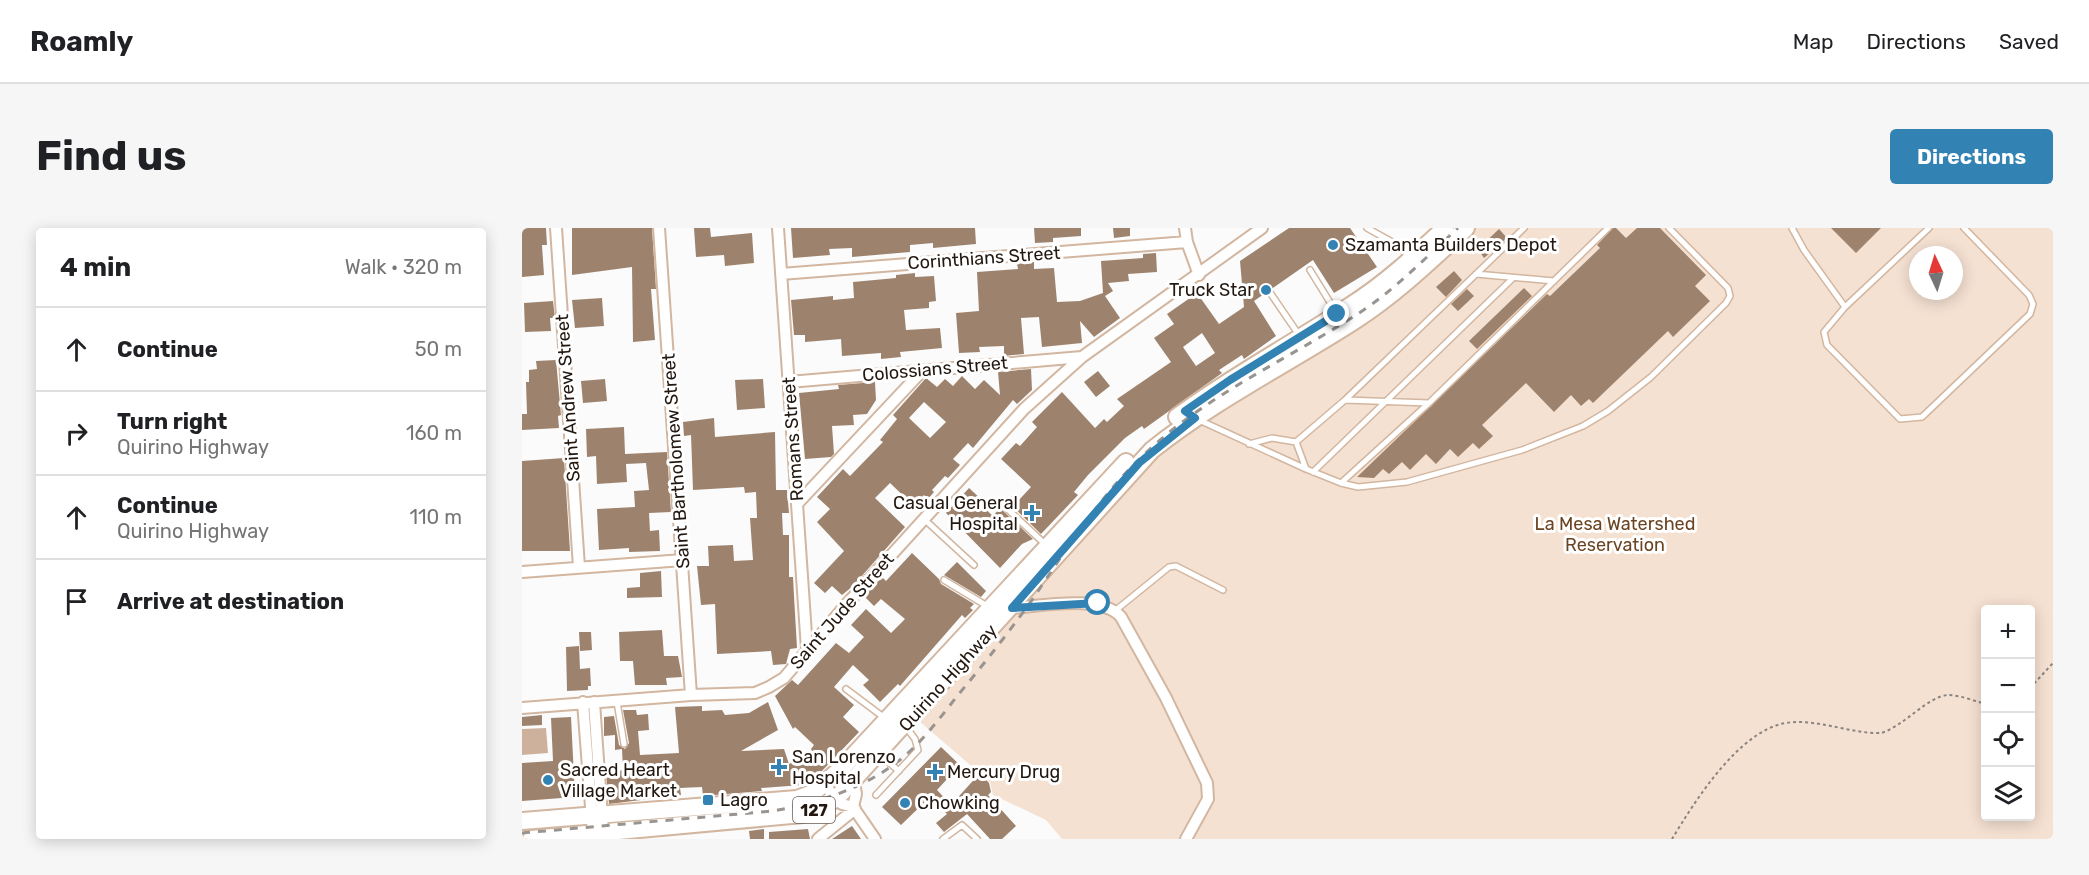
<!DOCTYPE html>
<html lang="en">
<head>
<meta charset="utf-8">
<style>
	body { margin:0; font-family:Rubik,sans-serif; background:#f6f6f6; color:#202124 }
	.controls { position:absolute; right:18px; bottom:18px; display:grid; overflow:hidden; border-radius:6px; box-shadow:0 3px 15px #0003 }
	.controls button { width:54px; height:54px; display:grid; place-items:center; padding:0; border:0; border-bottom:2px solid #e0e0e0; background:#fff; color:#202124; font:30px sans-serif }
	.compass { position:absolute; left:1387px; top:18px; width:54px; height:54px; border-radius:50%; background:#fff; box-shadow:0 3px 15px #0003; rotate:356deg }
	.stop { position:absolute; width:18px; height:18px; margin:-14px; border:4px solid #3283b4; border-radius:50%; background:#fff }
	.stop.end { background:#3283b4; border-color:#fff; box-shadow:0 2px 6px #0008 }
	.list { margin:0; padding:0; list-style:none }
	h2 { display:flex; justify-content:space-between; align-items:center; height:78px; margin:0; padding:0 24px; font-size:26px }
	h2 small { font-size:20px; font-weight:400; color:#757577 }
	.list li { display:grid; grid-template-columns:39px 1fr auto; gap:18px; align-items:center; box-sizing:border-box; height:84px; padding:0 24px; border-top:2px solid #e0e0e0 }
	.list b { display:block; font-size:22px; white-space:nowrap }
	.list p { margin:0; font-size:20px; white-space:nowrap; color:#757577 }
	.list em { font-size:20px; font-style:normal; color:#757577 }
	.icon { flex:none; width:33px; height:33px; fill:none; stroke:currentColor; stroke-width:2; stroke-linecap:round; stroke-linejoin:round }
	.map { position:relative; flex:none; width:1531px; height:611px; overflow:hidden; border-radius:6px }
	header { display:flex; align-items:center; gap:36px; box-sizing:border-box; height:84px; padding:0 30px; background:#fff; border-bottom:2px solid #e0e0e0 }
	header strong { font-size:28px }
	nav { display:flex; gap:33px; margin-inline-start:auto; font-size:21px }
	.intro { display:flex; align-items:center; justify-content:space-between; box-sizing:border-box; height:144px; padding:0 36px }
	h1 { margin:0; font-size:42px }
	.button { padding:15px 27px; border-radius:6px; background:#3283b4; color:#fff; font-size:21px; font-weight:700 }
	main { display:flex; gap:36px; padding:0 36px }
	aside { flex:1; background:#fff; border-radius:6px; box-shadow:0 3px 15px #0003 }
	.map>svg:first-child { display:block }
</style>
</head>
<body>
<header>
<strong>Roamly</strong>
<nav><a>Map</a><a>Directions</a><a>Saved</a></nav>
</header>
<div class="intro"><h1>Find us</h1><a class="button">Directions</a></div>
<main>
<aside>
<h2>4 min<small>Walk · 320 m</small></h2>
<ul class="list">
<li><svg class="icon" aria-label="ahead" viewBox="0 0 24 24"><path d="M12 20V5M6 11l6-6 6 6"/></svg><div><b>Continue</b></div><em>50 m</em></li>
<li><svg class="icon" aria-label="right" viewBox="0 0 24 24"><path d="M7 20v-9h11M14 6l5 5-5 5"/></svg><div><b>Turn right</b><p>Quirino Highway</p></div><em>160 m</em></li>
<li><svg class="icon" aria-label="ahead" viewBox="0 0 24 24"><path d="M12 20V5M6 11l6-6 6 6"/></svg><div><b>Continue</b><p>Quirino Highway</p></div><em>110 m</em></li>
<li><svg class="icon" aria-label="arrive" viewBox="0 0 24 24"><path d="M6 21V4h12l-3 4 3 4H6"/></svg><div><b>Arrive at destination</b></div></li>
</ul>
</aside>
<div class="map">
<svg width="1531" height="611" viewBox="0 0 1531 611">
	<rect width="100%" height="100%" fill="#fbfbfb"/>
	<path fill="#f5e1d2" fill-rule="evenodd" d="M 944,0 L 1531,0 L 1531,611 L 540,611 L 524,592 L 471,567 L 468,554 L 397,493 L 500,379 L 617,235 ZM 1396,27 L 1432,27 L 1432,63 L 1396,63 ZM 1464,382 L 1508,382 L 1508,588 L 1464,588 Z"/>
	<path fill="#cdb19c" d="M 24,500 L 26,525 L 0,527 L 0,501 Z"/>
	<path fill="#9d836e" fill-rule="evenodd" d="M 0,0 L 24,0 L 25,17 L 20,17 L 22,47 L 0,49 Z
		M 50,0 L 130,0 L 134,61 L 129,61 L 133,112 L 111,114 L 110,39 L 50,47 Z
		M 172,0 L 188,0 L 189,9 L 230,5 L 232,35 L 203,38 L 202,27 L 174,29 Z
		M 269,0 L 453,0 L 454,16 L 411,20 L 411,15 L 388,17 L 388,24 L 330,29 L 330,20 L 307,21 L 308,27 L 271,30 Z
		M 512,0 L 559,0 L 559,8 L 531,10 L 531,14 L 513,15 Z
		M 591,0 L 608,0 L 608,8 L 592,10 Z
		M 767,0 L 828,0 L 855,39 L 812,65 L 791,32 L 732,73 L 754,108 L 722,131 L 720,127 L 697,142 L 700,145 L 622,201 L 620,198 L 603,210 L 566,247 L 552,264 L 556,267 L 519,306 L 485,273 L 490,268 L 496,273 L 509,259 L 479,231 L 494,215 L 498,218 L 515,199 L 510,194 L 540,164 L 573,200 L 582,191 L 585,194 L 602,178 L 595,171 L 649,134 L 632,110 L 652,96 L 645,86 L 675,65 L 697,96 L 722,79 L 718,33 ZM 680,105 L 693,125 L 674,138 L 661,119 Z
		M 1091,0 L 1094,0 L 1104,10 L 1115,0 L 1138,0 L 1184,47 L 1173,58 L 1188,73 L 1151,109 L 1146,103 L 1071,175 L 1067,171 L 1059,178 L 1049,167 L 1032,184 L 1004,155 L 960,197 L 971,208 L 957,221 L 951,215 L 936,229 L 928,221 L 914,236 L 904,226 L 888,242 L 880,234 L 867,246 L 861,241 L 852,250 L 835,249 L 1025,66 L 1028,68 L 1078,20 L 1075,17 Z
		M 1309,0 L 1359,0 L 1334,25 Z
		M 977,1 L 985,10 L 962,30 L 956,21 Z
		M 634,25 L 635,44 L 606,46 L 607,53 L 586,55 L 591,63 L 583,68 L 598,90 L 572,109 L 558,93 L 560,115 L 520,119 L 517,89 L 499,90 L 502,126 L 482,128 L 482,118 L 457,119 L 458,124 L 437,125 L 434,85 L 457,83 L 455,44 L 496,41 L 495,36 L 512,34 L 512,41 L 532,40 L 535,74 L 558,73 L 581,65 L 579,33 L 621,30 L 621,26 Z
		M 932,43 L 940,52 L 924,69 L 914,59 Z
		M 393,45 L 393,49 L 412,48 L 414,73 L 407,74 L 407,80 L 382,82 L 384,102 L 418,100 L 420,120 L 378,124 L 379,129 L 359,131 L 359,125 L 320,128 L 319,111 L 283,114 L 283,107 L 272,107 L 269,72 L 311,68 L 311,72 L 332,70 L 331,54 L 374,50 L 374,47 Z
		M 1002,60 L 1010,68 L 955,121 L 947,113 Z
		M 945,61 L 952,68 L 936,83 L 929,76 Z
		M 80,70 L 82,98 L 53,100 L 50,72 Z
		M 31,73 L 33,90 L 28,90 L 29,103 L 3,104 L 2,75 Z
		M 34,132 L 39,187 L 36,188 L 37,200 L 0,202 L 0,186 L 5,186 L 4,154 L 7,154 L 7,142 L 15,141 L 14,133 Z
		M 509,141 L 510,162 L 495,176 L 491,172 L 451,220 L 446,215 L 431,231 L 438,237 L 426,250 L 423,248 L 410,262 L 412,264 L 406,271 L 402,267 L 392,278 L 368,255 L 353,270 L 383,299 L 331,358 L 320,367 L 310,358 L 303,365 L 292,355 L 322,323 L 295,294 L 308,281 L 295,269 L 321,241 L 328,248 L 361,214 L 358,212 L 375,191 L 371,187 L 404,150 L 415,159 L 423,151 L 431,158 L 440,148 L 453,161 L 462,152 L 478,167 L 476,144 ZM 402,174 L 424,194 L 408,210 L 387,190 Z
		M 576,143 L 588,158 L 574,169 L 562,154 Z
		M 83,151 L 85,173 L 61,175 L 59,153 Z
		M 241,151 L 243,180 L 215,182 L 213,152 Z
		M 353,154 L 354,172 L 345,186 L 331,187 L 332,197 L 310,198 L 312,226 L 309,229 L 283,231 L 277,165 L 317,161 L 316,157 Z
		M 192,190 L 193,209 L 253,204 L 254,262 L 265,262 L 267,285 L 260,285 L 261,307 L 267,307 L 267,349 L 271,349 L 272,368 L 275,420 L 268,421 L 264,436 L 251,437 L 249,423 L 195,426 L 193,376 L 179,377 L 175,338 L 187,338 L 186,318 L 211,317 L 212,333 L 231,332 L 228,290 L 235,290 L 234,264 L 223,265 L 222,259 L 171,262 L 169,207 L 162,208 L 161,194 Z
		M 102,199 L 103,226 L 145,224 L 149,284 L 127,285 L 128,303 L 137,302 L 138,323 L 107,324 L 107,320 L 77,322 L 75,281 L 113,279 L 112,263 L 127,262 L 124,235 L 104,236 L 105,254 L 75,256 L 74,228 L 65,229 L 64,201 Z
		M 42,230 L 48,323 L 0,323 L 0,233 Z
		M 447,260 L 461,273 L 458,276 L 471,288 L 478,280 L 511,311 L 500,316 L 478,340 L 424,285 Z
		M 390,325 L 417,351 L 419,356 L 452,376 L 448,380 L 451,382 L 443,390 L 440,387 L 378,458 L 376,456 L 358,474 L 341,457 L 347,452 L 331,437 L 312,459 L 332,477 L 321,489 L 337,504 L 298,545 L 280,557 L 239,560 L 240,563 L 181,568 L 180,559 L 158,560 L 159,567 L 87,576 L 84,546 L 101,542 L 100,521 L 93,522 L 93,507 L 82,508 L 82,489 L 92,488 L 97,517 L 103,521 L 107,515 L 101,482 L 114,482 L 115,487 L 126,486 L 127,502 L 116,503 L 118,527 L 157,525 L 153,479 L 180,478 L 180,483 L 200,482 L 203,487 L 227,485 L 246,474 L 256,502 L 219,523 L 262,521 L 267,536 L 290,523 L 289,521 L 292,517 L 273,499 L 271,501 L 253,468 L 270,452 L 276,457 L 314,415 L 327,425 L 342,409 L 329,397 L 344,381 L 369,405 L 383,391 L 359,371 L 352,378 L 342,368 L 360,349 L 364,353 Z
		M 435,334 L 464,363 L 459,369 L 422,347 Z
		M 139,343 L 140,369 L 105,370 L 105,360 L 118,359 L 118,345 Z
		M 140,402 L 142,428 L 156,428 L 160,449 L 144,450 L 145,457 L 113,457 L 111,433 L 98,433 L 97,404 Z
		M 57,404 L 69,404 L 70,422 L 58,423 Z
		M 57,418 L 58,441 L 68,440 L 69,458 L 66,458 L 66,462 L 45,463 L 44,419 Z
		M 20,487 L 20,497 L 0,498 L 0,489 Z
		M 49,489 L 53,569 L 0,573 L 0,535 L 31,533 L 29,490 Z
		M 419,519 L 438,537 L 415,562 L 429,577 L 458,545 L 467,555 L 469,564 L 466,567 L 494,598 L 480,611 L 468,611 L 445,586 L 422,604 L 414,595 L 425,586 L 408,569 L 379,597 L 360,579 Z
		M 330,598 L 339,611 L 310,611 Z
		M 242,601 L 242,611 L 228,611 L 227,603 Z
		M 286,601 L 288,611 L 247,611 L 247,604 Z"/>
	<g fill="none" stroke-linecap="round" stroke-linejoin="round">
		<defs>
			<path id="service" d="M 845,0 L 872,15 L 888,29
				M 1270,0 L 1282,22 L 1323,79
				M 1407,0 L 1323,79 L 1302,104 L 1305,117 L 1378,191 L 1400,189 L 1508,86 L 1511,76 L 1507,67 L 1442,0
				M 788,42 L 814,84
				M 954,46 L 1032,53
				M 749,66 L 777,107
				M 823,172 L 907,175
				M 677,192 L 784,241 L 819,255 L 836,259 L 885,254 L 1000,222 L 1061,198 L 1086,183 L 1129,149 L 1204,75 L 1208,68 L 1206,60 L 1147,0
				M 774,214 L 784,241
				M 727,216 L 750,210 L 774,214 L 823,172 L 1002,0
				M 791,244 L 990,51
				M 819,255 L 907,175 L 1086,0
				M 479,275 L 524,317
				M 402,291 L 452,337
				M 422,352 L 465,378
				M 594,382 L 647,339 L 654,338 L 701,362
				M 324,461 L 364,491
				M 95,474 L 102,516
				M 358,527 L 377,543
				M 354,567 L 396,522 L 393,511 L 384,499
				M 421,611 L 440,597 L 455,611"/>
			<path id="minor" d="M 34,0 L 57,339
				M 137,0 L 169,467
				M 256,0 L 285,421
				M 663,0 L 665,14 L 677,47
				M 259,46 L 665,14
				M 267,154 L 560,129
				M 275,276 L 400,143
				M 0,344 L 161,332
				M 486,376 L 490,380 C 519,378 580,366 599,389 L 644,470 L 685,555 L 686,571 L 664,611
				M 61,474 L 71,605
				M 72,474 L 81,604
				M 0,480 L 169,467 L 233,465 L 247,459 L 262,450 L 323,378 L 502,181 L 560,129 L 740,0
				M 302,557 L 320,576 L 331,579 L 353,611
				M 331,579 L 334,566 L 332,554
				M 296,611 L 333,581"/>
			<path id="primary" d="M 655,189 C 710,148 771,116 828,78 C 863,56 893,28 923,0
				M 0,593 L 275,571 L 291,565 L 320,540 L 604,234
				M 9,611 L 281,586 L 314,571 L 630,222 C 694,171 767,135 835,91 C 875,65 909,32 944,0"/>
		</defs>
		<use href="#service" stroke="#d2b6a0" stroke-width="8"/>
		<use href="#minor" stroke="#d2b6a0" stroke-width="14"/>
		<use href="#primary" stroke="#d2b6a0" stroke-width="20"/>
		<path stroke="#898480" stroke-width="2" stroke-dasharray="3 3" stroke-linecap="butt" d="M 1508,460 L 1531,435
			M 1150,611 C 1173,573 1216,504 1263,495 C 1295,490 1328,506 1359,505 C 1381,499 1406,468 1426,467 C 1438,467 1452,473 1464,476"/>
		<use href="#service" stroke="#fff" stroke-width="5"/>
		<use href="#minor" stroke="#fff" stroke-width="10"/>
		<use href="#primary" stroke="#fff" stroke-width="16"/>
		<path stroke="#999490" stroke-width="3" stroke-dasharray="8 8" stroke-linecap="butt" d="M 0,605 L 251,583 C 294,575 338,562 374,535 C 398,517 418,490 436,467 C 462,436 487,404 510,372 C 546,319 581,263 629,220 C 689,165 766,131 834,87 C 872,63 903,30 936,0"/>
	</g>
	<g fill="none" stroke-linecap="round" stroke-linejoin="round">
		<path stroke="#3283b4" stroke-width="8" d="M 576,375 L 490,380 L 617,235 L 673,190 L 663,183 L 708,152 L 815,86"/>
	</g>
	<g fill="#3283b4" stroke="#fff" stroke-width="2">
		<circle cx="811" cy="17" r="6"/>
		<circle cx="744" cy="62" r="6"/>
		<path d="M507 276h6v6h6v6h-6v6h-6v-6h-6v-6h6z"/>
		<path d="M254 530h6v6h6v6h-6v6h-6v-6h-6v-6h6z"/>
		<path d="M410 535h6v6h6v6h-6v6h-6v-6h-6v-6h6z"/>
		<circle cx="26" cy="552" r="6"/>
		<rect x="180" y="566" width="12" height="12" rx="3"/>
		<circle cx="383" cy="575" r="6"/>
	</g>
	<g text-anchor="middle" dominant-baseline="central" stroke-width="6" stroke-linejoin="round" paint-order="stroke">
		<rect fill="#fff" stroke="#655d58" stroke-width="1.5" x="271" y="569" width="42" height="26" rx="4.5"/>
		<g font-size="16" font-weight="bold" fill="#231811">
			<text x="292" y="582">127</text>
		</g>
		<g font-size="18" fill="#231811" stroke="#fff" text-anchor="start">
			<text x="823" y="17">Szamanta Builders Depot</text>
			<text x="732" y="62" text-anchor="end">Truck Star</text>
			<text x="496" y="275" text-anchor="end">Casual General<tspan x="496" dy="21">Hospital</tspan></text>
			<text x="270" y="529">San Lorenzo<tspan x="270" dy="21">Hospital</tspan></text>
			<text x="38" y="542">Sacred Heart<tspan x="38" dy="21">Village Market</tspan></text>
			<text x="425" y="544">Mercury Drug</text>
			<text x="198" y="572">Lagro</text>
			<text x="395" y="575">Chowking</text>
		</g>
		<g font-size="18" fill="#231811" stroke="#fff">
			<text transform="translate(462 30) rotate(-4)">Corinthians Street</text>
			<text transform="translate(413 141) rotate(-5)">Colossians Street</text>
			<text transform="translate(46 170) rotate(-94)">Saint Andrew Street</text>
			<text transform="translate(271 211) rotate(-94)">Romans Street</text>
			<text transform="translate(154 233) rotate(-94)">Saint Bartholomew Street</text>
			<text transform="translate(320 383) rotate(-49)">Saint Jude Street</text>
			<text transform="translate(426 450) rotate(-48)">Quirino Highway</text>
		</g>
		<g font-size="18" fill="#6b4421" stroke="#fff">
			<text x="1093" y="296">La Mesa Watershed<tspan x="1093" dy="21">Reservation</tspan></text>
		</g>
	</g>
</svg>
<div class="controls">
<button>+</button>
<button>−</button>
<button><svg class="icon" aria-label="locate" viewBox="0 0 24 24"><circle cx="12" cy="12" r="6"/><path d="M12 2v4M12 18v4M2 12h4M18 12h4"/></svg></button>
<button><svg class="icon" aria-label="layers" viewBox="0 0 24 24"><path d="M12 4l9 5-9 5-9-5zM3 14l9 5 9-5"/></svg></button>
</div>
<svg class="compass" viewBox="-18 -18 36 36"><path d="M0-13l5 13h-10z" fill="#e53935"/><path d="M0 13l5-13h-10z" fill="#757577"/></svg>
<div class="stop" style="left:576px;top:375px"></div>
<div class="stop end" style="left:815px;top:86px"></div>
</div>
</main>
</body>
</html>
